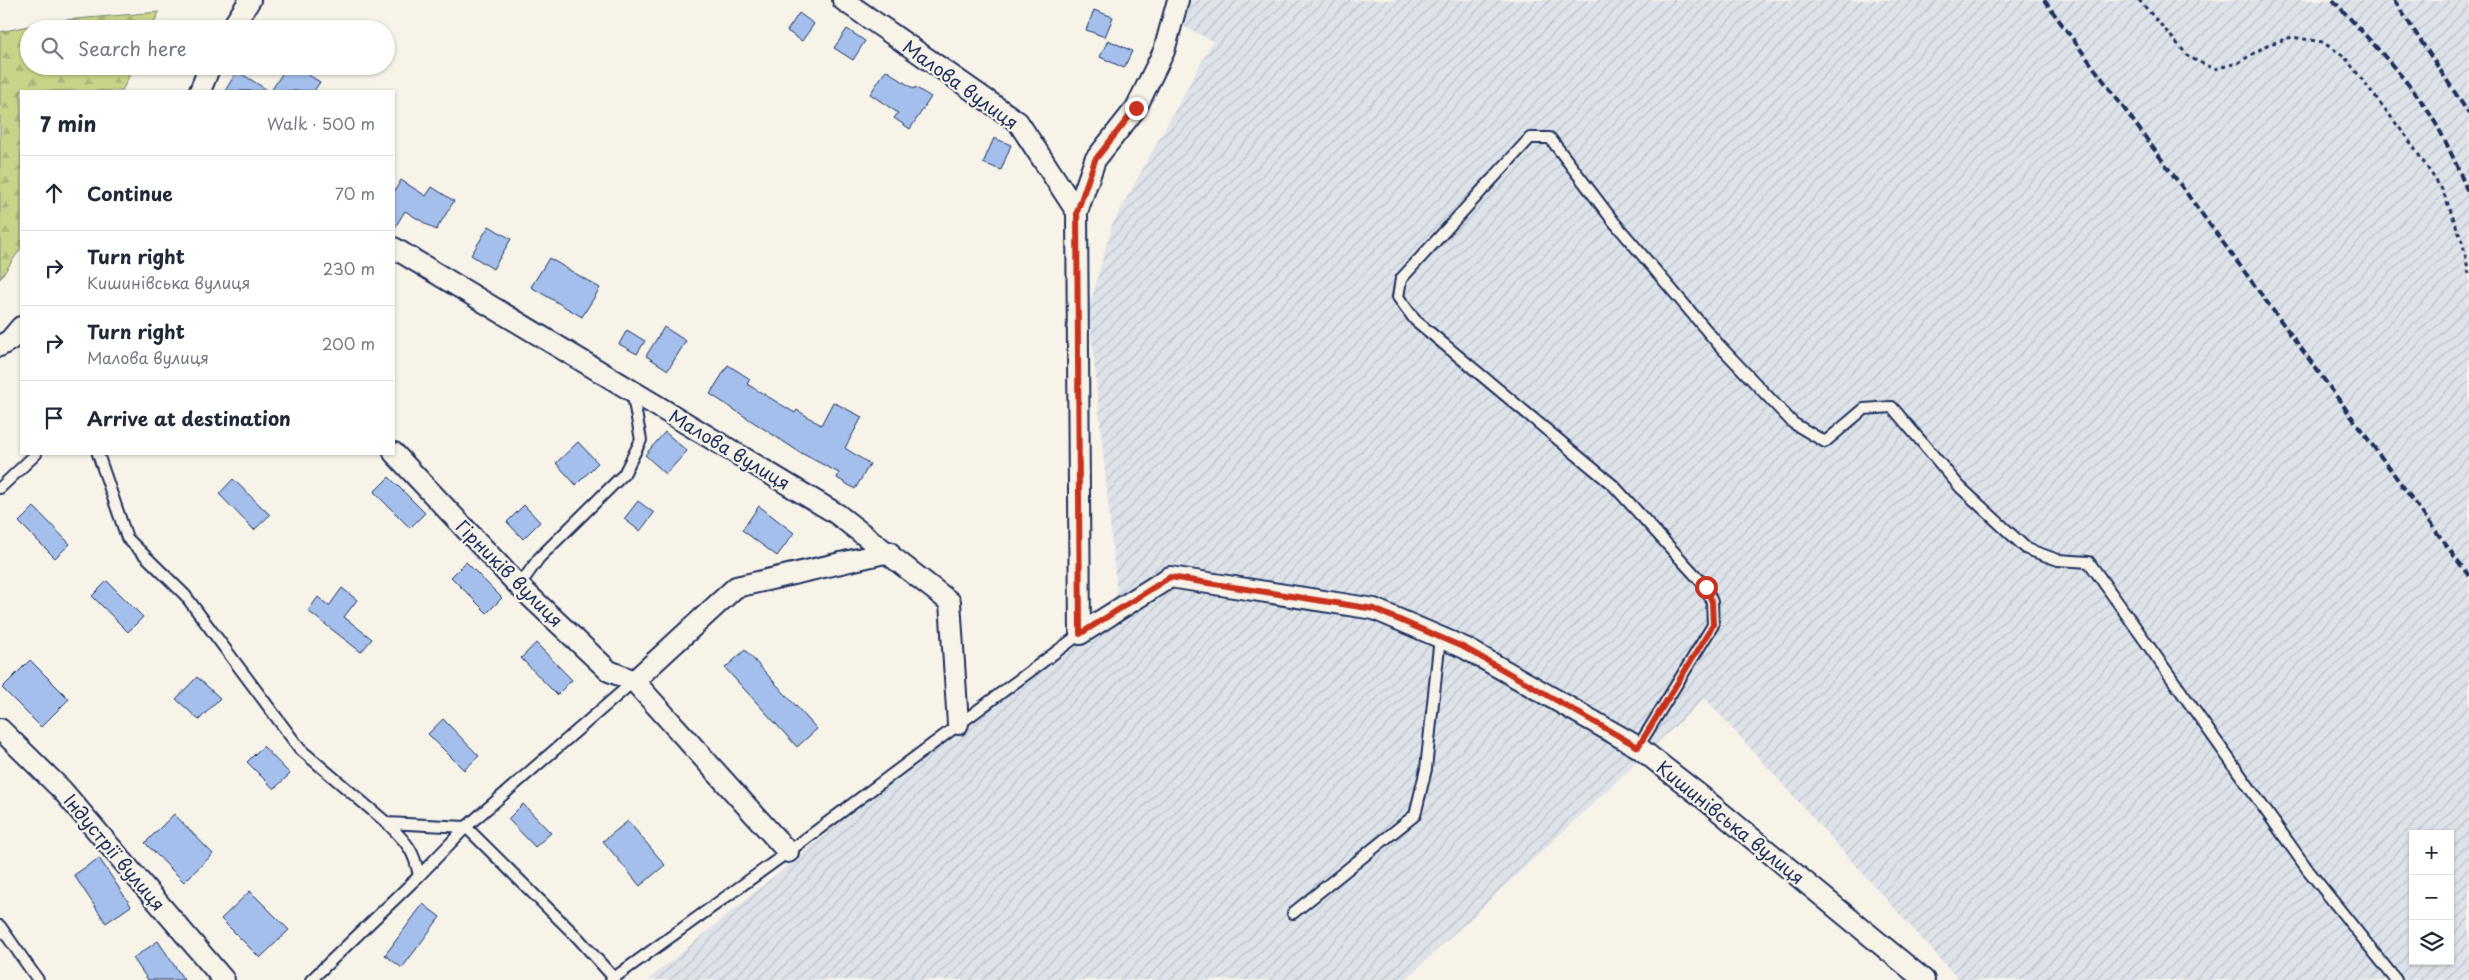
<!DOCTYPE html>
<html lang="en">
<head>
<meta charset="utf-8">
<style>
	body { margin:0; font-family:"Playpen Sans",sans-serif; background:#f2f2f3; color:#1f2937 }
	.controls { position:absolute; right:15px; bottom:15px; display:grid; overflow:hidden; border-radius:0px; box-shadow:0 1px 4px #0004 }
	.controls button { width:45px; height:45px; display:grid; place-items:center; padding:0; border:0; border-bottom:1px solid #e0e1e3; background:#fff; color:#1f2937; font:25px sans-serif }
	.stop { position:absolute; width:15px; height:15px; margin:-11px; border:4px solid #c8321e; border-radius:50%; background:#fff }
	.stop.end { background:#c8321e; border-color:#fff; box-shadow:0 1px 5px #0008 }
	.list { margin:0; padding:0; list-style:none }
	h2 { display:flex; justify-content:space-between; align-items:center; height:65px; margin:0; padding:0 20px; font-size:21px }
	h2 small { font-size:16px; font-weight:400; color:#747a83 }
	.list li { display:grid; grid-template-columns:32px 1fr auto; gap:15px; align-items:center; box-sizing:border-box; height:75px; padding:0 20px; border-top:1px solid #e0e1e3 }
	.list b { display:block; font-size:19px; white-space:nowrap }
	.list p { margin:0; font-size:16px; white-space:nowrap; color:#747a83 }
	.list em { font-size:16px; font-style:normal; color:#747a83 }
	.icon { flex:none; width:28px; height:28px; fill:none; stroke:currentColor; stroke-width:2; stroke-linecap:round; stroke-linejoin:round }
	.map { position:relative; flex:none; width:2469px; height:980px; overflow:hidden }
	.search { position:absolute; background:#fff; box-shadow:0 1px 4px #0004; left:20px; top:20px; width:375px; height:55px; display:flex; align-items:center; gap:12px; box-sizing:border-box; padding:0 18px; border-radius:28px; color:#747a83; font-size:19px }
	.panel { position:absolute; background:#fff; box-shadow:0 1px 4px #0004; left:20px; top:90px; width:375px; height:365px; border-radius:0px }
	.map>svg:first-child { display:block }
</style>
</head>
<body>
<div class="map">
<svg width="2469" height="980" viewBox="0 0 2469 980">
	<defs>
		<pattern id="industrial-furrows" width="10" height="10" patternUnits="userSpaceOnUse" patternTransform="scale(1.25)"><rect width="10" height="10" fill="#dee3e9"/><path d="M-1 1l2-2M0 10L10 0M9 11l2-2" fill="none" stroke="#bec3ca"/></pattern>
		<pattern id="forest-firs" width="22" height="20" patternUnits="userSpaceOnUse" patternTransform="scale(1.25)"><rect width="22" height="20" fill="#c8d589"/><path d="M5 1l3.5 6h-7zM16 11l3.5 6h-7z" fill="#abb779"/></pattern>
	</defs>
	<rect width="100%" height="100%" fill="#f7f3e8"/>
	<filter id="ink" filterUnits="userSpaceOnUse"><feTurbulence type="fractalNoise" baseFrequency=".02" numOctaves="2"/><feDisplacementMap in="SourceGraphic" scale="10" xChannelSelector="R" yChannelSelector="G"/><feConvolveMatrix kernelMatrix="1 2 1 2 8 2 1 2 1" color-interpolation-filters="sRGB"/></filter>
	<g filter="url(#ink)">
		<path fill="url(#industrial-furrows)" fill-rule="evenodd" d="M 1182,0 L 2469,0 L 2469,980 L 1959,980 L 1705,698 L 1405,980 L 648,980 L 1117,595 L 1089,308 L 1112,225 L 1213,41 L 1175,22 ZM 2413,834 L 2450,834 L 2450,961 L 2413,961 Z"/>
		<path fill="url(#forest-firs)" stroke="#728274" d="M 159,12 L 151,29 L 29,29 L 29,66 L 134,66 L 122,91 L 21,91 L 21,248 L 0,279 L 0,32 L 52,21 Z"/>
		<path fill="#a4bfeb" stroke="#1b2f5e" d="M 1094,10 L 1113,17 L 1105,37 L 1086,30 Z
			M 799,13 L 814,24 L 802,41 L 787,31 Z
			M 847,29 L 865,41 L 853,60 L 834,48 Z
			M 1108,40 L 1132,51 L 1124,68 L 1100,57 Z
			M 287,66 L 294,66 L 320,82 L 314,91 L 271,91 Z
			M 886,70 L 914,89 L 915,87 L 931,97 L 910,129 L 894,118 L 898,113 L 870,94 Z
			M 237,71 L 269,91 L 225,91 Z
			M 994,138 L 1011,145 L 1001,170 L 983,163 Z
			M 401,180 L 426,196 L 432,187 L 454,201 L 436,230 L 405,211 L 394,229 L 394,192 Z
			M 489,226 L 511,239 L 493,269 L 471,255 Z
			M 549,258 L 600,288 L 582,317 L 531,287 Z
			M 664,327 L 686,341 L 668,370 L 646,356 Z
			M 627,330 L 645,341 L 637,354 L 619,344 Z
			M 728,365 L 750,379 L 747,384 L 795,413 L 797,410 L 821,425 L 833,402 L 862,417 L 845,448 L 870,464 L 855,489 L 837,478 L 839,473 L 801,453 L 710,394 Z
			M 665,432 L 687,451 L 666,474 L 645,455 Z
			M 578,442 L 598,463 L 576,485 L 556,463 Z
			M 389,477 L 425,513 L 410,528 L 374,492 Z
			M 233,479 L 270,515 L 254,530 L 219,494 Z
			M 638,501 L 654,513 L 640,531 L 624,519 Z
			M 524,505 L 540,522 L 523,539 L 507,522 Z
			M 759,506 L 794,533 L 777,556 L 742,530 Z
			M 34,507 L 70,544 L 55,558 L 19,522 Z
			M 466,562 L 502,598 L 487,613 L 451,577 Z
			M 107,581 L 143,617 L 128,632 L 92,596 Z
			M 342,588 L 357,600 L 344,617 L 372,639 L 361,652 L 308,611 L 318,597 L 329,606 Z
			M 536,643 L 572,680 L 557,695 L 521,658 Z
			M 745,650 L 817,729 L 797,747 L 725,668 Z
			M 30,660 L 69,699 L 41,727 L 2,688 Z
			M 197,677 L 220,698 L 199,720 L 176,699 Z
			M 443,719 L 479,756 L 464,770 L 428,734 Z
			M 263,746 L 290,774 L 274,789 L 247,762 Z
			M 523,804 L 551,833 L 535,847 L 508,819 Z
			M 174,814 L 213,854 L 184,882 L 145,843 Z
			M 628,821 L 665,865 L 640,886 L 603,841 Z
			M 99,858 L 131,906 L 106,923 L 74,875 Z
			M 250,891 L 289,930 L 260,958 L 221,919 Z
			M 423,904 L 440,917 L 402,968 L 385,955 Z
			M 158,941 L 184,980 L 148,980 L 133,958 Z"/>
		<g fill="none" stroke-linecap="round" stroke-linejoin="round">
			<defs>
				<path id="lane" d="M 98,454 L 127,538 L 185,595 L 300,749 L 387,823 L 466,827 L 578,938 L 614,978
					M 0,488 L 36,454
					M 519,586 L 539,558 L 624,474 L 641,440 L 632,391
					M 1638,747 L 1713,625 L 1712,602 L 1706,587 L 1614,486 L 1415,320 L 1398,297 L 1401,279 L 1530,138 L 1550,138 L 1614,222 L 1719,345 L 1793,423 L 1825,442 L 1864,409 L 1892,407 L 1960,487 L 2027,549 L 2058,560 L 2089,562 L 2308,870 L 2396,980
					M 387,823 C 406,842 414,849 419,876
					M 1293,913 L 1415,815 L 1426,769 L 1440,637
					M 0,926 L 38,980
					M 311,980 L 419,876 L 466,827 L 634,681
					M 611,980 L 788,852 L 1080,634"/>
				<path id="street" d="M 843,0 L 1018,122 L 1077,212 L 1080,634
					M 231,29 L 250,0
					M 200,91 L 210,66
					M 1077,212 L 1095,160 L 1136,108 L 1164,51 L 1178,0
					M 394,248 L 837,514 L 950,602 L 958,724
					M 0,346 L 10,340 L 21,327
					M 394,453 L 519,586 L 609,671 L 634,681 L 788,852
					M 1080,634 L 1170,577 L 1374,609 L 1465,648 L 1638,747 L 1702,797 L 1924,980
					M 634,681 L 736,587 L 889,552
					M 0,729 L 62,790 L 224,980"/>
			</defs>
			<use href="#lane" stroke="#1b2f5e" stroke-width="14"/>
			<use href="#street" stroke="#1b2f5e" stroke-width="24"/>
			<path stroke="#1b2f5e" stroke-width="3" stroke-dasharray="4 4" stroke-linecap="butt" d="M 2139,0 L 2189,57 L 2214,69 L 2238,63 L 2267,45 L 2292,37 L 2322,42 L 2344,56 L 2408,139 L 2443,191 L 2463,244 L 2469,274"/>
			<use href="#lane" stroke="#f7f3e8" stroke-width="10"/>
			<use href="#street" stroke="#f7f3e8" stroke-width="20"/>
			<path stroke="#1b2f5e" stroke-width="4" stroke-dasharray="8 4" stroke-linecap="butt" d="M 2044,0 L 2469,576
				M 2333,0 C 2363,33 2395,66 2422,102 C 2442,130 2456,163 2469,195
				M 2394,0 L 2469,114"/>
		</g>
	</g>
	<g fill="none" stroke-linecap="round" stroke-linejoin="round" filter="url(#ink)">
		<path stroke="#c8321e" stroke-width="6" d="M 1136,108 L 1095,160 L 1077,212 L 1080,634 L 1170,577 L 1374,609 L 1465,648 L 1638,747 L 1713,625 L 1712,602 L 1706,587"/>
	</g>
	<g text-anchor="middle" dominant-baseline="central" stroke-width="4.5" stroke-linejoin="round" paint-order="stroke">
		<g font-size="18" fill="#1b2f5e" stroke="#f7f3e8">
			<text transform="translate(961 84) rotate(36)">Малова вулиця</text>
			<text transform="translate(730 449) rotate(31)">Малова вулиця</text>
			<text transform="translate(510 573) rotate(45)">Гірників вулиця</text>
			<text transform="translate(1731 822) rotate(39)">Кишинівська вулиця</text>
			<text transform="translate(115 852) rotate(50)">Індустрії вулиця</text>
		</g>
	</g>
</svg>
<div class="controls">
<button>+</button>
<button>−</button>
<button><svg class="icon" aria-label="layers" viewBox="0 0 24 24"><path d="M12 4l9 5-9 5-9-5zM3 14l9 5 9-5"/></svg></button>
</div>
<div class="stop" style="left:1706px;top:587px"></div>
<div class="stop end" style="left:1136px;top:108px"></div>
<div class="search"><svg class="icon" aria-label="search" viewBox="0 0 24 24"><circle cx="10" cy="10" r="6"/><path d="M15 15l6 6"/></svg>Search here</div>
<section class="panel">
<h2>7 min<small>Walk · 500 m</small></h2>
<ul class="list">
<li><svg class="icon" aria-label="ahead" viewBox="0 0 24 24"><path d="M12 20V5M6 11l6-6 6 6"/></svg><div><b>Continue</b></div><em>70 m</em></li>
<li><svg class="icon" aria-label="right" viewBox="0 0 24 24"><path d="M7 20v-9h11M14 6l5 5-5 5"/></svg><div><b>Turn right</b><p>Кишинівська вулиця</p></div><em>230 m</em></li>
<li><svg class="icon" aria-label="right" viewBox="0 0 24 24"><path d="M7 20v-9h11M14 6l5 5-5 5"/></svg><div><b>Turn right</b><p>Малова вулиця</p></div><em>200 m</em></li>
<li><svg class="icon" aria-label="arrive" viewBox="0 0 24 24"><path d="M6 21V4h12l-3 4 3 4H6"/></svg><div><b>Arrive at destination</b></div></li>
</ul>
</section>
</div>
</body>
</html>
